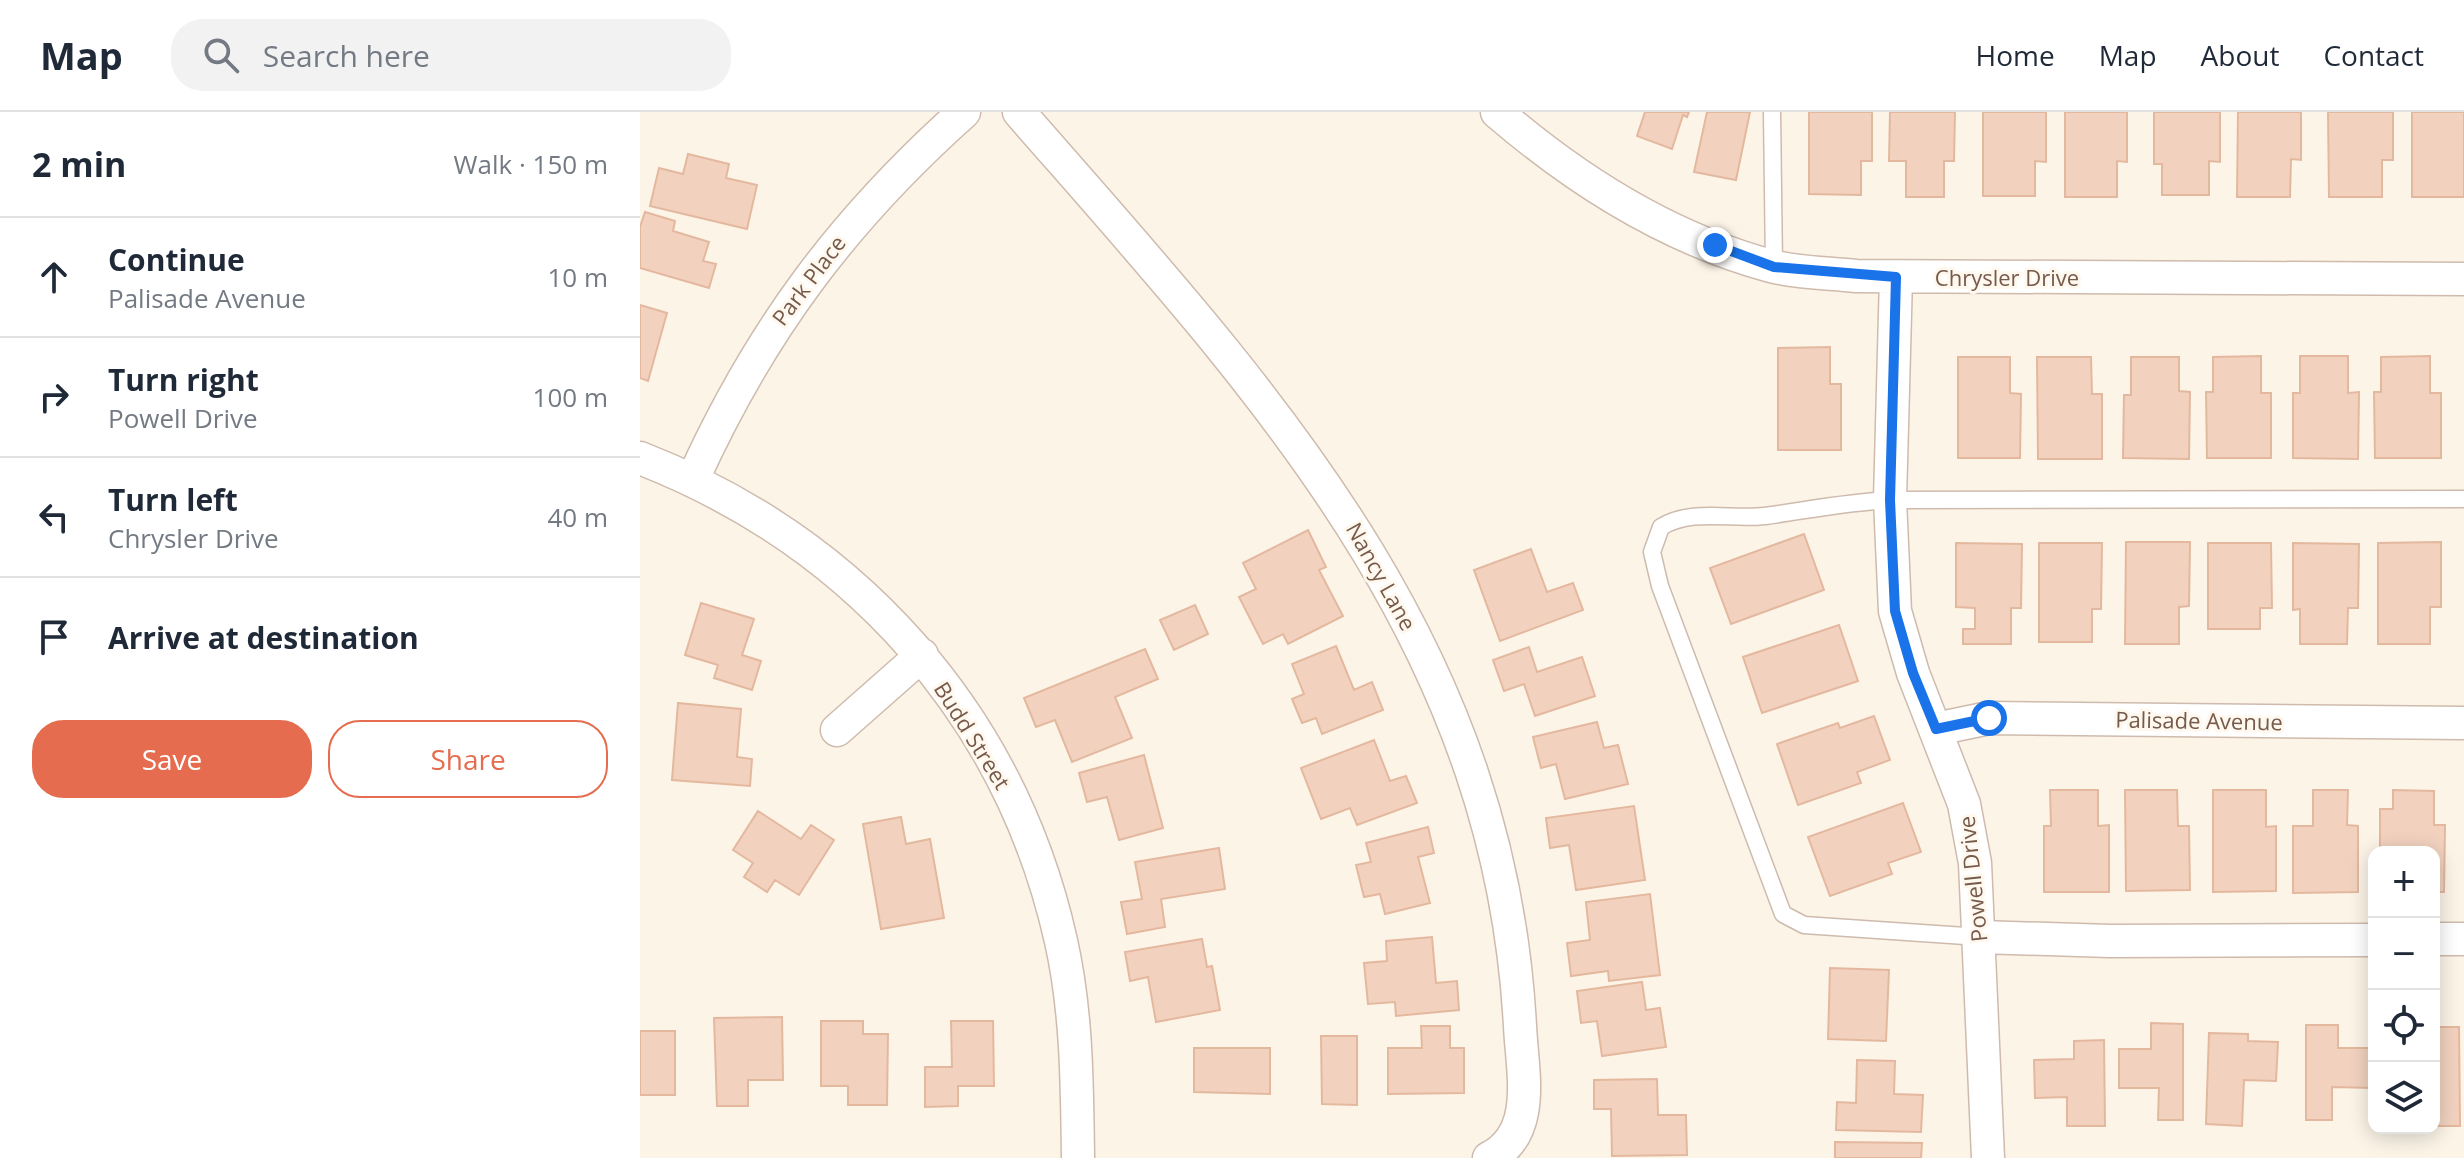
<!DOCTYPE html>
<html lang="en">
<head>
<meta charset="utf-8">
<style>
	body { margin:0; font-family:"Open Sans",sans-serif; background:#f2f2f3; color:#1f2937 }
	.controls { position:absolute; right:24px; bottom:24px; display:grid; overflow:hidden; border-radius:16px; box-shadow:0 4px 20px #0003 }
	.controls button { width:72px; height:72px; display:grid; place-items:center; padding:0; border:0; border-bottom:2px solid #e0e1e3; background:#fff; color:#1f2937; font:40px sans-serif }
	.stop { position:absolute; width:24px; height:24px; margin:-18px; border:6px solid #1a73e8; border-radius:50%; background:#fff }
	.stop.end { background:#1a73e8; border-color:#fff; box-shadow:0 2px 8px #0008 }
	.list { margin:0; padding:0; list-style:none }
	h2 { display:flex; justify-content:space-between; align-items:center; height:104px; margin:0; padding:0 32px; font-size:34px }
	h2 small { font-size:26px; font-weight:400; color:#747a83 }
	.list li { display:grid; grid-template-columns:52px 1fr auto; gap:24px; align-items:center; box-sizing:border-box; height:120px; padding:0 32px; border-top:2px solid #e0e1e3 }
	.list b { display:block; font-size:30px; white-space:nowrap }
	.list p { margin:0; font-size:26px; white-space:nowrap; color:#747a83 }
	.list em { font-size:26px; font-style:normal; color:#747a83 }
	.actions { display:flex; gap:16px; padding:24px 32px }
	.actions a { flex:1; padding:18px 0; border:2px solid #e56c4e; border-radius:32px; text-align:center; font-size:28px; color:#e56c4e }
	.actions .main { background:#e56c4e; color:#fff }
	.icon { flex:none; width:44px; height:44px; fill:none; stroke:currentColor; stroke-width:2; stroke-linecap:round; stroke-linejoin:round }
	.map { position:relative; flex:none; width:1824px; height:1046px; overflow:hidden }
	header { display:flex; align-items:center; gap:48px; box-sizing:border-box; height:112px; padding:0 40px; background:#fff; border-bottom:2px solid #e0e1e3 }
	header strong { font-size:38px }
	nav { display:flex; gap:44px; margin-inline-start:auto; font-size:28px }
	.search { width:560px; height:72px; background:#f2f2f3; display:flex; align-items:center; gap:20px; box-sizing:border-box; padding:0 28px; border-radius:32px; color:#747a83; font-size:30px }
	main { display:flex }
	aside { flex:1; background:#fff }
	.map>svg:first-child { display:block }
</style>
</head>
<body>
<header>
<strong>Map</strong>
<div class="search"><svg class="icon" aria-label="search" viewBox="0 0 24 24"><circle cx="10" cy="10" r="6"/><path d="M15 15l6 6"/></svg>Search here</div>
<nav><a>Home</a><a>Map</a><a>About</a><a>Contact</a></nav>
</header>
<main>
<aside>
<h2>2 min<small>Walk · 150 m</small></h2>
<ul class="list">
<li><svg class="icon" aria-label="ahead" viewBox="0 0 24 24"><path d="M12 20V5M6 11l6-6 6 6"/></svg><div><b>Continue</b><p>Palisade Avenue</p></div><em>10 m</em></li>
<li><svg class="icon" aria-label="right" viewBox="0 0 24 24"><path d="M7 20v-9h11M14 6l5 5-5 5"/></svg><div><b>Turn right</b><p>Powell Drive</p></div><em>100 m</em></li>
<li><svg class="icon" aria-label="left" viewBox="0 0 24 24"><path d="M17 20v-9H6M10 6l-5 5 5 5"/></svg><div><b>Turn left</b><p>Chrysler Drive</p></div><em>40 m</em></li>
<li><svg class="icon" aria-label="arrive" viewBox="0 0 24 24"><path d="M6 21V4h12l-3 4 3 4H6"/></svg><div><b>Arrive at destination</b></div></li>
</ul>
<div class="actions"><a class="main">Save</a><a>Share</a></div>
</aside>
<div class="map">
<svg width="1824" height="1046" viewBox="0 0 1824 1046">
	<rect width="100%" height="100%" fill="#fcf4e7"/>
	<path fill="#f2d2bf" stroke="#e4b89f" stroke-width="2" d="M 1005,0 L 1049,0 L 1047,5 L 1043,3 L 1032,37 L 997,24 Z
		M 1067,0 L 1110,0 L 1096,68 L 1054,60 Z
		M 1169,0 L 1232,0 L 1232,49 L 1221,49 L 1221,83 L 1169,82 Z
		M 1250,0 L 1315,0 L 1314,49 L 1304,49 L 1304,85 L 1266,85 L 1266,49 L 1249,49 Z
		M 1343,0 L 1406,0 L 1406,50 L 1395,49 L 1395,84 L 1343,84 Z
		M 1425,0 L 1487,0 L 1487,50 L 1477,49 L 1477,85 L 1425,85 Z
		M 1514,0 L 1580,0 L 1580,50 L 1569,49 L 1569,83 L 1522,83 L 1522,52 L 1514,52 Z
		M 1598,0 L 1661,0 L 1661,48 L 1651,47 L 1650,85 L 1597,85 Z
		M 1688,0 L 1753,0 L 1753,48 L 1742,48 L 1742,85 L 1689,85 Z
		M 1772,0 L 1824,0 L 1824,85 L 1772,85 Z
		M 48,42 L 89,52 L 86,66 L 117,73 L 107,117 L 10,94 L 19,56 L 43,62 Z
		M 5,100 L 35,109 L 33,119 L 69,130 L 63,149 L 76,152 L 69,176 L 0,156 L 0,115 Z
		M 0,193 L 27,201 L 8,269 L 0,266 Z
		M 1190,235 L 1190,272 L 1201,272 L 1201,338 L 1138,338 L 1138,236 Z
		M 1621,244 L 1621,281 L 1631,281 L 1631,346 L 1567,346 L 1566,280 L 1573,280 L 1573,245 Z
		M 1660,244 L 1708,244 L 1708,281 L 1719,280 L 1718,347 L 1653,346 L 1653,281 L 1660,281 Z
		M 1790,244 L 1790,281 L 1801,281 L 1801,346 L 1735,346 L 1734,280 L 1741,280 L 1741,245 Z
		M 1318,245 L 1370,245 L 1370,281 L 1381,282 L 1380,346 L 1318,346 Z
		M 1397,245 L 1451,245 L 1452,282 L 1462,282 L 1462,347 L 1398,347 Z
		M 1491,245 L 1539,245 L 1539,279 L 1550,280 L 1549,347 L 1483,346 L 1484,283 L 1491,283 Z
		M 668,418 L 686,455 L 679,458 L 703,504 L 648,532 L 643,522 L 623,532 L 599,485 L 616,477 L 603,451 Z
		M 1164,422 L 1184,478 L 1091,512 L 1070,456 Z
		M 1486,430 L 1550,430 L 1549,494 L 1539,495 L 1539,532 L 1485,532 Z
		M 1801,430 L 1801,495 L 1790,495 L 1790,532 L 1738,532 L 1738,431 Z
		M 1316,431 L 1382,432 L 1381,496 L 1371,496 L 1371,532 L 1323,532 L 1323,517 L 1335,517 L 1335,496 L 1316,495 Z
		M 1399,431 L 1462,431 L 1461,497 L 1452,497 L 1452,530 L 1399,530 Z
		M 1568,431 L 1631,431 L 1632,496 L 1620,496 L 1620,517 L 1568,517 Z
		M 1653,431 L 1719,432 L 1718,496 L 1708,496 L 1707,532 L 1660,532 L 1660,497 L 1653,498 Z
		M 891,437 L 907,480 L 933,471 L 943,498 L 860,529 L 834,458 Z
		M 61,491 L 114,507 L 102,543 L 121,549 L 112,578 L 74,566 L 78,553 L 45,543 Z
		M 555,493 L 568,522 L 534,538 L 520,508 Z
		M 1199,513 L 1218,569 L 1122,601 L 1103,545 Z
		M 696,534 L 714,578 L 732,570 L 743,598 L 682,622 L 676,606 L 662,611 L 652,587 L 664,582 L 652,552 Z
		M 889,535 L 897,560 L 942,545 L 955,584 L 895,604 L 884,572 L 864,579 L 853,548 Z
		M 505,537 L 518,567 L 475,585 L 492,626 L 432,650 L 415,608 L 396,615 L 384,586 Z
		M 38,591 L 101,597 L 97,645 L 112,647 L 110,674 L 32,668 Z
		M 1234,604 L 1250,648 L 1217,660 L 1221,671 L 1158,693 L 1137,632 L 1198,611 L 1200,616 Z
		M 957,610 L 964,636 L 978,633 L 988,672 L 925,687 L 916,652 L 901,656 L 893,625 Z
		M 734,628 L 750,669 L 766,664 L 777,691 L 717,713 L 710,696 L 681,707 L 661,656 Z
		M 504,643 L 523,716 L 479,728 L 467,685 L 447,690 L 439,661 Z
		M 1410,678 L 1458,678 L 1458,714 L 1469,713 L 1469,780 L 1404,780 L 1404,714 L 1411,714 Z
		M 1485,678 L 1537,678 L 1538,714 L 1549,714 L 1550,778 L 1486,779 Z
		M 1573,678 L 1626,678 L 1626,715 L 1636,714 L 1636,779 L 1573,780 Z
		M 1673,678 L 1708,678 L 1707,713 L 1718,714 L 1718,780 L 1653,781 L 1653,714 L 1673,714 Z
		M 1753,678 L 1794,679 L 1794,713 L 1805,713 L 1804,780 L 1794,780 L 1794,740 L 1740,740 L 1740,697 L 1753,697 Z
		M 1263,691 L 1281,740 L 1248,751 L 1252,762 L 1190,784 L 1168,725 Z
		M 994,694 L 1005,768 L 936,778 L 929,733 L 910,736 L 906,706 Z
		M 118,699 L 161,727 L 171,713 L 194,728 L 159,783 L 135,768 L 127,780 L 104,765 L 113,751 L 93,738 Z
		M 261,705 L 266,732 L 290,727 L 304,806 L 241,817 L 223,712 Z
		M 788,715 L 794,741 L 778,745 L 790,791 L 745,802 L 740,782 L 724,785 L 716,753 L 731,750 L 726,731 Z
		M 579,736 L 585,777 L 521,787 L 525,815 L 487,822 L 481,790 L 502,787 L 495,750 Z
		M 1010,782 L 1020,863 L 969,869 L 968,859 L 931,864 L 927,831 L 950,828 L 946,790 Z
		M 792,825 L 796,871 L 817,869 L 819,898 L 756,904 L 755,890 L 728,892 L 724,851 L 747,849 L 746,829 Z
		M 562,827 L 567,855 L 572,854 L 580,898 L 516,910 L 508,865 L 490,869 L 485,840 Z
		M 1190,856 L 1249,858 L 1246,929 L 1188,927 Z
		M 1002,870 L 1006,898 L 1020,896 L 1026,935 L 962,944 L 957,909 L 941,911 L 937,879 Z
		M 142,905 L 143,968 L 108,968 L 108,994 L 77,994 L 74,906 Z
		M 181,909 L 223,909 L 223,922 L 248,922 L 247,993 L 208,993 L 208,974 L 181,974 Z
		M 311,909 L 353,909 L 354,974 L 318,974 L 318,994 L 285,995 L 285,955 L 312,955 Z
		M 1511,911 L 1543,912 L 1543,1008 L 1518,1008 L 1519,976 L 1479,976 L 1479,937 L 1511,937 Z
		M 1666,913 L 1698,913 L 1698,936 L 1733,936 L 1733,976 L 1692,975 L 1692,1008 L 1666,1008 Z
		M 781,914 L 810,914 L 810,936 L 824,936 L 824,981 L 748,982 L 748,936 L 782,936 Z
		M 1794,915 L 1819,915 L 1820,1014 L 1794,1014 Z
		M 0,919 L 35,919 L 35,983 L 0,983 Z
		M 1569,921 L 1608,922 L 1608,929 L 1638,930 L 1636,969 L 1604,968 L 1602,1014 L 1566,1012 Z
		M 681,924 L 717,924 L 717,993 L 682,992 Z
		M 1464,928 L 1465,1014 L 1427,1014 L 1427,985 L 1395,986 L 1394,948 L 1434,947 L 1434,929 Z
		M 554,936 L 630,936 L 630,982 L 554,980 Z
		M 1217,948 L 1255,949 L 1254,982 L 1283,983 L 1281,1020 L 1196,1018 L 1197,990 L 1216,991 Z
		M 1017,967 L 1018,1003 L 1046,1003 L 1047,1043 L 972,1044 L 971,997 L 954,997 L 954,968 Z
		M 1195,1030 L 1282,1031 L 1281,1046 L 1195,1046 Z"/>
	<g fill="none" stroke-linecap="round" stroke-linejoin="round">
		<defs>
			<path id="lane" d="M 1132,0 L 1134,155
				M 1340,825 L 1164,813 L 1143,802 L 1020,474 L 1012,440 L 1021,415 C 1052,396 1091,408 1125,404 C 1168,398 1208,390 1250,388 L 1824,387"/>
			<path id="street" d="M 379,0 C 620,276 859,525 880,914 C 882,959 898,1022 849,1046
				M 857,0 C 936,68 1030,127 1131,154 C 1158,161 1189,161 1216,164 L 1824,167
				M 1256,165 L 1250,388 L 1255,499 L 1273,561 L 1324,692 L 1335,751 L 1348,1046
				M 0,346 C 215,430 370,602 421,829 C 437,900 437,973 438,1046
				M 53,367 C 120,219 203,108 324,0
				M 1296,617 L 1349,606 L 1824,611
				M 197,618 L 282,543
				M 1340,825 L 1470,829 L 1734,828
				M 1794,827 L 1824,827"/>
		</defs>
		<use href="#lane" stroke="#cebbad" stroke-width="19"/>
		<use href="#street" stroke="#cebbad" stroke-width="35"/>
		<use href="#lane" stroke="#fff" stroke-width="16"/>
		<use href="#street" stroke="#fff" stroke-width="32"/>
	</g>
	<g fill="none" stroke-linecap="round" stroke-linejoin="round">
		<path stroke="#1a73e8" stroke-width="10" d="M 1075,133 L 1134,155 L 1256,165 L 1250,388 L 1255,499 L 1273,561 L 1296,617 L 1349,606"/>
	</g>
	<g text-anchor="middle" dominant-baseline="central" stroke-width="6" stroke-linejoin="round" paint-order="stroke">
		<g font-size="22" fill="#765a4b" stroke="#fff8ee">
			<text x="1367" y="165">Chrysler Drive</text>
			<text transform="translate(168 168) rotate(-53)">Park Place</text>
			<text transform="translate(742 464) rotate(61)">Nancy Lane</text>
			<text transform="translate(1559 608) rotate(1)">Palisade Avenue</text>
			<text transform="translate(333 623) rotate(58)">Budd Street</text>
			<text transform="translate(1332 767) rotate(-96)">Powell Drive</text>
		</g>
	</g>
</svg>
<div class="controls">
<button>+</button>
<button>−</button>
<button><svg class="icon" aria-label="locate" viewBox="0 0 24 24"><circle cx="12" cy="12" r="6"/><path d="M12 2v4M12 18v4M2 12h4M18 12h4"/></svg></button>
<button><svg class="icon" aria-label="layers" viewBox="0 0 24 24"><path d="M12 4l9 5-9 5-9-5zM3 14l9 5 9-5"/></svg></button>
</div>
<div class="stop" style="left:1349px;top:606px"></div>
<div class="stop end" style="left:1075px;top:133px"></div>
</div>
</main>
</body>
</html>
